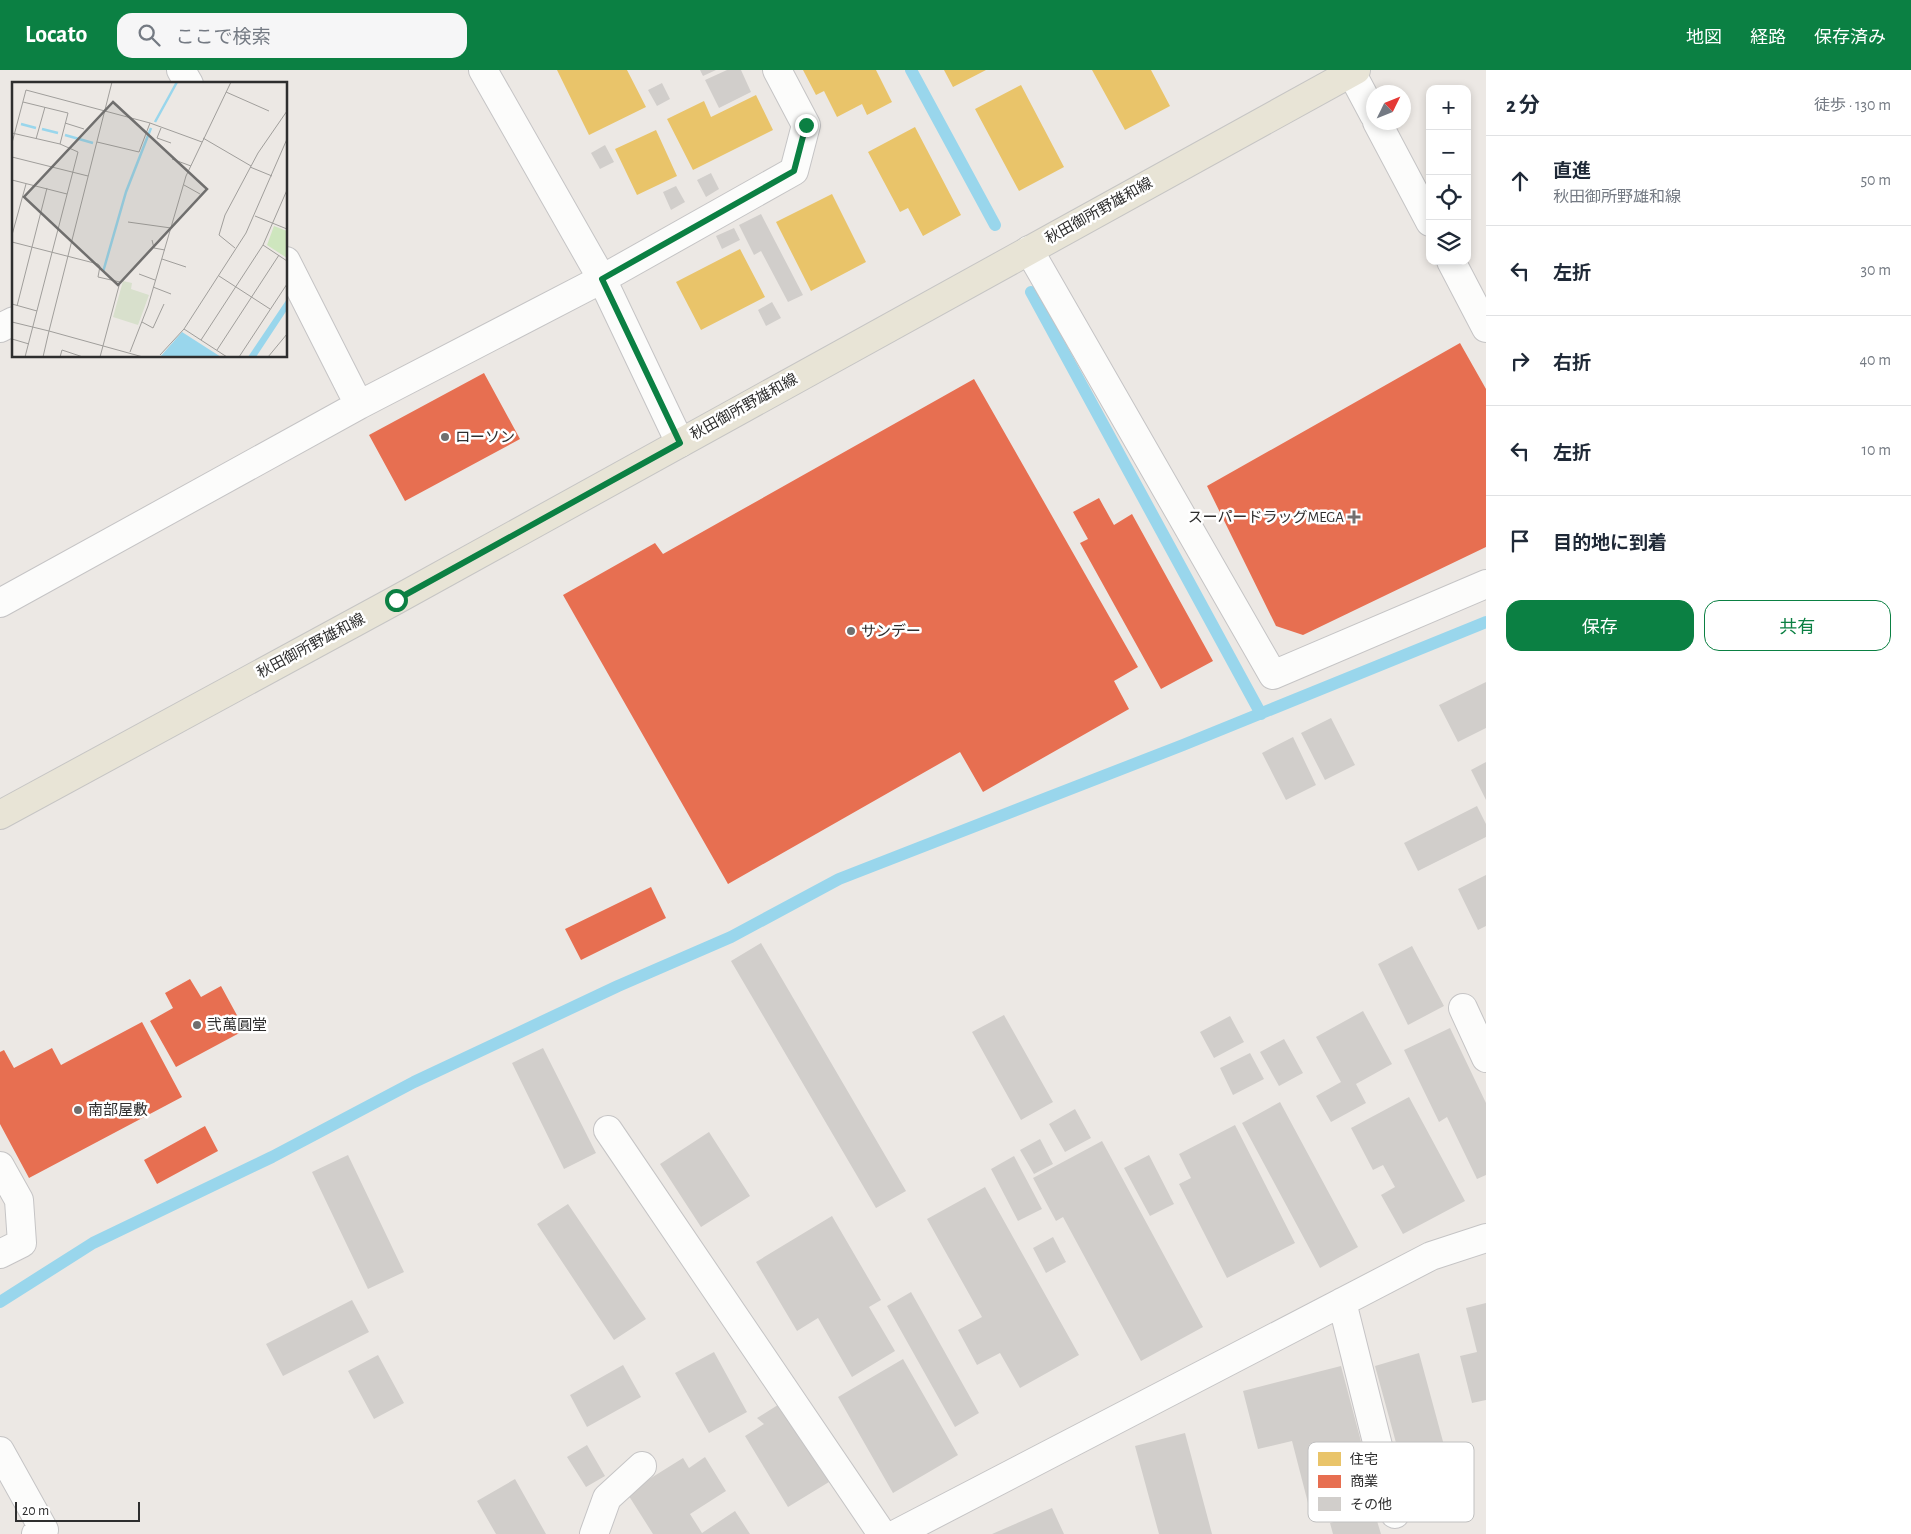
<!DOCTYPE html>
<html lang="ja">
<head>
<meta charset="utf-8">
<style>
	body { margin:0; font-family:"Alegreya Sans","Noto Sans JP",sans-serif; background:#f6f6f7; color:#1f2937 }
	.controls { position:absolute; right:15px; top:15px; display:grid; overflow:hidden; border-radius:10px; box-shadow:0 2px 8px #0003 }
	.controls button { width:45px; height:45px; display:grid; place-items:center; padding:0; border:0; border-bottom:1px solid #e0e1e3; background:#fff; color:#1f2937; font:25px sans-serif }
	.compass { position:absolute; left:1366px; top:15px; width:45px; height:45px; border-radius:50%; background:#fff; box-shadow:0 2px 8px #0003; rotate:47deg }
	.scale { position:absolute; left:15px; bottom:12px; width:125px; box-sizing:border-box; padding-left:5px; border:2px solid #2e2e2e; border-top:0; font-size:14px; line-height:18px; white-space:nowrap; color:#2e2e2e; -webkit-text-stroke:4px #fff; paint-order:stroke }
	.stop { position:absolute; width:15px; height:15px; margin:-11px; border:4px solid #0b8043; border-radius:50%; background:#fff }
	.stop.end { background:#0b8043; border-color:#fff; box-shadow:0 1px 5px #0008 }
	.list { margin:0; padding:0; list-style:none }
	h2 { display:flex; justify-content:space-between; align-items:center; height:65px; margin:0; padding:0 20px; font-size:21px }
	h2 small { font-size:16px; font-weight:400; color:#747a83 }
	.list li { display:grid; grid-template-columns:32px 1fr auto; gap:15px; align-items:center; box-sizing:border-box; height:90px; padding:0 20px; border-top:1px solid #e0e1e3 }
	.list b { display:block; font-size:19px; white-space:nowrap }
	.list p { margin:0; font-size:16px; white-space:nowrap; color:#747a83 }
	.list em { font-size:16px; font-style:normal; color:#747a83 }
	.actions { display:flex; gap:10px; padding:15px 20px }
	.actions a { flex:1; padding:11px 0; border:1px solid #0b8043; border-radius:15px; text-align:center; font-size:18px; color:#0b8043 }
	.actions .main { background:#0b8043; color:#fff }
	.icon { flex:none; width:28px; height:28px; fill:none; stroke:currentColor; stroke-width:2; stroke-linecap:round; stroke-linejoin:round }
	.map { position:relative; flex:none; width:1486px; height:1464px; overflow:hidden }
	header { display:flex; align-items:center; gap:30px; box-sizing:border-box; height:70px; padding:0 25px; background:#0b8043; color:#fff }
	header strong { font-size:24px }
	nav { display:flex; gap:28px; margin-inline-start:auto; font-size:18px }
	.search { width:350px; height:45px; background:#f6f6f7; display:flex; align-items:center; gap:12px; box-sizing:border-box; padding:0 18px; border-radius:15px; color:#747a83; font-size:19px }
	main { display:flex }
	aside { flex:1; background:#fff }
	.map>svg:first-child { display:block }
</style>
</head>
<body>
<header>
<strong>Locato</strong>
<div class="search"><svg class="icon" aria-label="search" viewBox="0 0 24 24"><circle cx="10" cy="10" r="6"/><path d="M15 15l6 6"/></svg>ここで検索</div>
<nav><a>地図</a><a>経路</a><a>保存済み</a></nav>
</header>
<main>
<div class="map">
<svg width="1486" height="1464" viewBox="0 0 1486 1464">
	<rect width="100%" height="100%" fill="#ece8e4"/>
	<path fill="#e9c46a" d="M 557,0 L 627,0 L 646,37 L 589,65 Z
		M 803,0 L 876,0 L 892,32 L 867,45 L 862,34 L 837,47 L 824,21 L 816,25 Z
		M 944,0 L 986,0 L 953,17 Z
		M 1092,0 L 1151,0 L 1170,36 L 1125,60 Z
		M 1021,15 L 1064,97 L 1019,121 L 975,39 Z
		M 756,25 L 773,60 L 693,100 L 667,49 L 704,31 L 711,47 Z
		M 915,57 L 961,145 L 923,166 L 908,138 L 900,142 L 868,82 Z
		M 656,60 L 677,106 L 637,125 L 615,79 Z
		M 832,124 L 866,192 L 811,221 L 776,152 Z
		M 740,179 L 765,227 L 701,260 L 676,212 Z"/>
	<path fill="#e76f51" d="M 1460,273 L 1486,319 L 1486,477 L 1303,565 L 1276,556 L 1207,416 Z
		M 484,303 L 520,369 L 405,431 L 369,365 Z
		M 974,309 L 1138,597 L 1114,611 L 1129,639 L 983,722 L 960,682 L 728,814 L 563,525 L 655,473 L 663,484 Z
		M 1099,428 L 1114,455 L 1132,444 L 1213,591 L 1161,619 L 1080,473 L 1088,469 L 1073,442 Z
		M 651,817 L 666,848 L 581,890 L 565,859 Z
		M 190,909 L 201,927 L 221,916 L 245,960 L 176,997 L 150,951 L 173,938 L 165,923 Z
		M 142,952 L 182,1027 L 29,1108 L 0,1054 L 0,982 L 4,980 L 14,998 L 52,978 L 61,995 Z
		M 205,1056 L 218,1081 L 157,1114 L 144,1090 Z"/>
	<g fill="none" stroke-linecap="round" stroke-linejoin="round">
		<path stroke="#99d6ec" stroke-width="12" d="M 911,0 L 995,155
			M 1031,222 L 1261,644
			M 0,1232 L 93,1173 L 272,1087 L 414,1012 L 618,916 L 731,867 L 839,809 L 1183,675 L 1486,552"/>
	</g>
	<path fill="#d1cecb" d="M 700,0 L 716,0 L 703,6 Z
		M 727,0 L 741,0 L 751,22 L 719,38 L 705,10 Z
		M 662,13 L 670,29 L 657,36 L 648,20 Z
		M 605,75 L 614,92 L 600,99 L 591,83 Z
		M 711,103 L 719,119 L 706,127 L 697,110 Z
		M 676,116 L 685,132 L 671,140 L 663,122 Z
		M 761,144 L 803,225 L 788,232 L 761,181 L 754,185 L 739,155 Z
		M 734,158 L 740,170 L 722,179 L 716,166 Z
		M 772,232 L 781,248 L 766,256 L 758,240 Z
		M 1486,612 L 1486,658 L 1458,672 L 1439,635 Z
		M 1331,648 L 1355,695 L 1325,710 L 1301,663 Z
		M 1293,667 L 1316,715 L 1286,730 L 1262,683 Z
		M 1486,692 L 1486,730 L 1471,700 Z
		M 1477,736 L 1486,754 L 1486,767 L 1418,801 L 1404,773 Z
		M 1486,805 L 1486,856 L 1478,860 L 1458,819 Z
		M 761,873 L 906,1121 L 876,1138 L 731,891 Z
		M 1412,876 L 1444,936 L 1408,955 L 1378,894 Z
		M 1363,941 L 1392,994 L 1356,1014 L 1366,1033 L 1331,1052 L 1316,1026 L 1341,1012 L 1316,967 Z
		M 1004,945 L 1053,1032 L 1021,1050 L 972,962 Z
		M 1230,946 L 1244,972 L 1214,988 L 1200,962 Z
		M 1450,958 L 1486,1033 L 1486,1105 L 1477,1109 L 1447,1047 L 1439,1052 L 1404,980 Z
		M 1284,969 L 1303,1003 L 1279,1016 L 1260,982 Z
		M 543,978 L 596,1083 L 564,1099 L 512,993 Z
		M 1250,983 L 1264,1009 L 1233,1025 L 1220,998 Z
		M 1409,1027 L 1465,1131 L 1403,1164 L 1381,1125 L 1395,1117 L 1383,1095 L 1373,1100 L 1351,1058 Z
		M 1280,1032 L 1358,1177 L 1320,1198 L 1242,1053 Z
		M 1075,1039 L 1091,1068 L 1065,1082 L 1049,1054 Z
		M 1235,1055 L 1295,1173 L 1227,1208 L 1179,1114 L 1191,1108 L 1179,1084 Z
		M 709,1062 L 750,1126 L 701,1157 L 660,1094 Z
		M 1040,1069 L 1053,1094 L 1034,1104 L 1020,1080 Z
		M 1102,1071 L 1203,1257 L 1141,1291 L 1063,1147 L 1056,1151 L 1033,1108 Z
		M 348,1085 L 404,1202 L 368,1219 L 312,1102 Z
		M 1149,1085 L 1174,1134 L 1150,1146 L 1124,1098 Z
		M 1014,1086 L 1042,1139 L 1018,1151 L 991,1099 Z
		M 985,1117 L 1079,1285 L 1020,1318 L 1000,1283 L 977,1295 L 958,1260 L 982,1247 L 927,1149 Z
		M 568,1134 L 646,1249 L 614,1270 L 537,1154 Z
		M 832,1146 L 881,1230 L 869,1237 L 895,1281 L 852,1307 L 818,1248 L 797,1261 L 756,1192 Z
		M 1053,1167 L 1066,1192 L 1046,1203 L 1033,1178 Z
		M 911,1222 L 979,1343 L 955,1357 L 887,1236 Z
		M 352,1230 L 369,1262 L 283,1306 L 266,1274 Z
		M 1486,1233 L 1486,1330 L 1472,1333 L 1460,1286 L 1477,1282 L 1466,1238 Z
		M 714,1282 L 747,1342 L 709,1363 L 675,1303 Z
		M 1419,1283 L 1448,1390 L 1404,1402 L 1375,1296 Z
		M 378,1285 L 404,1333 L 374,1349 L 348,1301 Z
		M 903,1289 L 958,1385 L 893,1423 L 838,1327 Z
		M 623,1295 L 641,1327 L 587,1357 L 570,1325 Z
		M 1341,1296 L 1373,1417 L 1308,1433 L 1292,1371 L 1258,1379 L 1243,1321 Z
		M 781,1333 L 829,1412 L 788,1437 L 745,1366 L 764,1354 L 757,1348 Z
		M 1185,1363 L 1212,1464 L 1159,1464 L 1135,1376 Z
		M 587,1375 L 605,1406 L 586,1417 L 567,1387 Z
		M 705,1387 L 726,1421 L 690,1444 L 702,1463 L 735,1441 L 750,1464 L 653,1464 L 627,1423 L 683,1388 L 689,1398 Z
		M 515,1409 L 546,1464 L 496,1464 L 477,1431 Z
		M 1052,1438 L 1064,1464 L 992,1464 Z
		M 1374,1441 L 1381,1464 L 1333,1464 L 1330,1453 Z"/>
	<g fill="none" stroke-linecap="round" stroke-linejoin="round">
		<defs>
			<path id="street" d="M 181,0 L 189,14
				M 483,0 L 602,209 L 680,373
				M 1350,0 L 1374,45
				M 1377,52 L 1430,152
				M 1029,180 L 1273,605 L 1486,514
				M 286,191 L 359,335
				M 1451,191 L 1486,258
				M 0,258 L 14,251
				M 0,533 L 359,335 L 602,209 L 794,101 L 806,55 L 777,0
				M 1463,938 L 1486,988
				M 608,1060 L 882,1464
				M 0,1096 L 19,1130 L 22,1173 L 0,1184
				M 1342,1232 L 1395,1444
				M 0,1381 L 44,1460 L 36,1464
				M 594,1464 L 607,1428 L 642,1396
				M 896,1464 L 1431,1186 L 1486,1168"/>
			<path id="primary" d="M 0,745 L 396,530 L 1356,0"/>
		</defs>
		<use href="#street" stroke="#c5c4c5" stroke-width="30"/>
		<use href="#primary" stroke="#c6c5c4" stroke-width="30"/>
		<use href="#street" stroke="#fcfcfb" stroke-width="28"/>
		<use href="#primary" stroke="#e8e4d6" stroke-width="28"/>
	</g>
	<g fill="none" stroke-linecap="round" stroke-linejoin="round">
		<path stroke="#0b8043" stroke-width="6" d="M 396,530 L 680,373 L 602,209 L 794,101 L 806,55"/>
	</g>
	<g fill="#706f6e" stroke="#fff" stroke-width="2">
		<circle cx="445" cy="367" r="5"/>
		<path d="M1351.5 439.5h5v5h5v5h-5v5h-5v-5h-5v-5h5z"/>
		<circle cx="851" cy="561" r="5"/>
		<circle cx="197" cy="955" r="5"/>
		<circle cx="78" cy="1040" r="5"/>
	</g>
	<g text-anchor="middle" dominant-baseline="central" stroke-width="5" stroke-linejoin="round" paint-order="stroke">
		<g font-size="15" fill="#2e2e2e" stroke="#fff">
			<text transform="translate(1099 141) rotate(-29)">秋田御所野雄和線</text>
			<text transform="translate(744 337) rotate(-29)">秋田御所野雄和線</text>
			<text transform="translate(311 576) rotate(-28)">秋田御所野雄和線</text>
		</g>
		<g font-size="15" fill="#2e2e2e" stroke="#fff" text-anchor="start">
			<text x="455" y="367">ローソン</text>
			<text x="1344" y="447" text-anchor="end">スーパードラッグMEGA</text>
			<text x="861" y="561">サンデー</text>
			<text x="207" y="955">弐萬圓堂</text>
			<text x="88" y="1040">南部屋敷</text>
		</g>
	</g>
	<g transform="translate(12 12)">
		<rect width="275" height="275" fill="#ece8e4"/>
		<path d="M 262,144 L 275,149 L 275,176 L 255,163 Z" fill="#cee6be"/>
		<path d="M 111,199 L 120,201 L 119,207 L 137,213 L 126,243 L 101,235 Z" fill="#d8e0cc"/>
		<path d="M 275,217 L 275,228 L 244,275 L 236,275 ZM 170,250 L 209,275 L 148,275 Z" fill="#99d6ec"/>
		<path fill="none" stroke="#99d6ec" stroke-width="2.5" d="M 143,40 L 165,0M 9,42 L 24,46M 30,47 L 46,51M 53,53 L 81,61M 91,190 L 114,110 L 139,46"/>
		<path fill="none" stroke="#a09e9b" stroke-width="1" d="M 100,0 L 37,249 L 131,275M 214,10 L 257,29M 11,20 L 56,31 L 48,62 L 66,70 L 13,275M 53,41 L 72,47M 149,46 L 145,56 L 159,61M 0,51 L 48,62M 191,56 L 239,84M 24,57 L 33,25M 85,60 L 127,70 L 138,41M 0,61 L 14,8 L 138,41 L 190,60M 0,75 L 76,94M 160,77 L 179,84M 238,85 L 260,94M 0,98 L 55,112M 172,103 L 188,112M 243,134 L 275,147M 116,140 L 159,146M 0,153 L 14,102M 140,158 L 142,166 L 153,168M 0,160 L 86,182 L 88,184 L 86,195 L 108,200 L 88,275M 251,163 L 275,179M 223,166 L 207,153 L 213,133 L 246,71 L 275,29M 150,177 L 174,185M 127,192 L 143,198M 207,194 L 258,227M 141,205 L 159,212M 0,222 L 25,229M 5,224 L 35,106M 0,240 L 37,249 L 31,275M 130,240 L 141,246 L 152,222M 172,247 L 215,275M 0,257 L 17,262M 189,258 L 251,163 L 275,108M 205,268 L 267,173M 118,270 L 136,224 L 174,94 L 219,0M 148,273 L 172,247 L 234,151 L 275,57M 48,275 L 50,268 L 71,275M 227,275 L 275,202M 256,275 L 275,252"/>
		<path fill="#706f6e" fill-opacity="0.15" stroke="#706f6e" stroke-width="2.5" d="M 101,20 L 195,107 L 106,203 L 12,115 Z"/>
		<rect width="275" height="275" fill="none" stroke="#2e2e2e" stroke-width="2.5"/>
	</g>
	<rect x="1308" y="1372" width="166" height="80" rx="8" fill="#fff" stroke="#c0c0c0" stroke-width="1"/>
	<rect x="1318" y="1382" width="23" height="14" fill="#e9c46a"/>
	<rect x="1318" y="1405" width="23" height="13" fill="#e76f51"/>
	<rect x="1318" y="1427" width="23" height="14" fill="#d1cecb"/>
	<g font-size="14" fill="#2e2e2e">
		<text x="1350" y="1394">住宅</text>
		<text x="1350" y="1416">商業</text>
		<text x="1350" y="1439">その他</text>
	</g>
</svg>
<div class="controls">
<button>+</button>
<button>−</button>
<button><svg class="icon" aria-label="locate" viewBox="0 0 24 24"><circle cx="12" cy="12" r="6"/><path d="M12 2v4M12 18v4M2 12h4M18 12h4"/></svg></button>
<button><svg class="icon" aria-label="layers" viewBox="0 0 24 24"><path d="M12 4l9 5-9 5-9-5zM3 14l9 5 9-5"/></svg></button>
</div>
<svg class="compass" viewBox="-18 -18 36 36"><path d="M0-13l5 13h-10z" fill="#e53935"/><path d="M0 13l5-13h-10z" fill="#747a83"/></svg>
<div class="scale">20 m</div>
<div class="stop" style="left:396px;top:530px"></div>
<div class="stop end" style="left:806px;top:55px"></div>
</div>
<aside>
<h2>2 分<small>徒歩 · 130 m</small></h2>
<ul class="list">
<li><svg class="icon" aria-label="ahead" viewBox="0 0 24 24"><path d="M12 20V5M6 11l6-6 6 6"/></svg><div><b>直進</b><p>秋田御所野雄和線</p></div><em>50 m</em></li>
<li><svg class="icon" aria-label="left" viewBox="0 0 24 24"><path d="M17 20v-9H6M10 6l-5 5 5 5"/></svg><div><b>左折</b></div><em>30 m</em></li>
<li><svg class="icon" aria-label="right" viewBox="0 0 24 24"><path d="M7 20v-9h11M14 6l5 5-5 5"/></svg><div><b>右折</b></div><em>40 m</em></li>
<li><svg class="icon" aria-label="left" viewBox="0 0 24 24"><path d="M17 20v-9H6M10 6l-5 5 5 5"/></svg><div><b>左折</b></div><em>10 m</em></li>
<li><svg class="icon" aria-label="arrive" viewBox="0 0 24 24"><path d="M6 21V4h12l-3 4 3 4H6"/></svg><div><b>目的地に到着</b></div></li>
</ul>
<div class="actions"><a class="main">保存</a><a>共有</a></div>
</aside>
</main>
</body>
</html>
